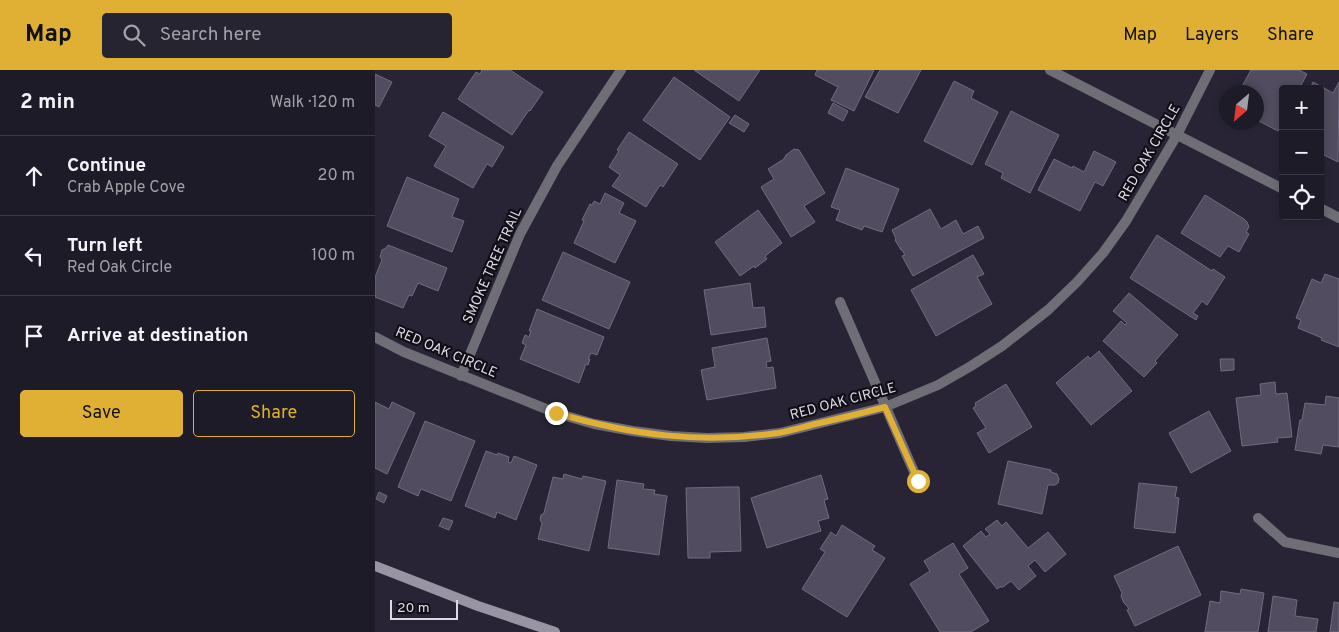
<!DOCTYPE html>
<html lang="en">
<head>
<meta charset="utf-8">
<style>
	body { margin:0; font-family:Overpass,sans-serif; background:#262430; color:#f1f3f6 }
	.controls { position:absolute; right:15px; top:15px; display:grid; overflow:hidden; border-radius:5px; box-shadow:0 2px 8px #0003 }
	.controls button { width:45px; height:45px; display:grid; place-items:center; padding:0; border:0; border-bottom:1px solid #3c3945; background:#1e1b28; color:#f1f3f6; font:25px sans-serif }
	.compass { position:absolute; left:844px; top:15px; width:45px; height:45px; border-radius:50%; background:#1e1b28; box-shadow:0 2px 8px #0003; rotate:208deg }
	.scale { position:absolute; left:15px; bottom:12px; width:68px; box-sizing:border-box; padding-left:5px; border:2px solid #dddae6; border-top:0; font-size:14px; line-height:18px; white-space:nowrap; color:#dddae6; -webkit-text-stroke:4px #110e16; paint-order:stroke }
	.stop { position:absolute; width:15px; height:15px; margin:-11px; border:4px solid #dfb034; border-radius:50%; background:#fff }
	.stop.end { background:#dfb034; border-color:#fff; box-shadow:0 1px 5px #0008 }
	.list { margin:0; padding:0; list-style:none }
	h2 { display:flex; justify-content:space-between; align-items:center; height:65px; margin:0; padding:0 20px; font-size:21px }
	h2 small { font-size:16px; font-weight:400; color:#a1a1a8 }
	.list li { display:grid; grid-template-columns:32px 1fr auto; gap:15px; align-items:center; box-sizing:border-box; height:80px; padding:0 20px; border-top:1px solid #3c3945 }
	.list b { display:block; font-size:19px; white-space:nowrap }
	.list p { margin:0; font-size:16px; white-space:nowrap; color:#a1a1a8 }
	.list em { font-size:16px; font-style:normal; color:#a1a1a8 }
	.actions { display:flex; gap:10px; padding:15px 20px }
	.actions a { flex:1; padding:11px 0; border:1px solid #dfb034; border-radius:5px; text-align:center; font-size:18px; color:#dfb034 }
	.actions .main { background:#dfb034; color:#111 }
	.icon { flex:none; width:28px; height:28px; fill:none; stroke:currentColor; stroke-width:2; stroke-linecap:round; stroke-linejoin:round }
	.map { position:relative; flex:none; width:964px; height:562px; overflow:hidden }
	header { display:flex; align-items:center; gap:30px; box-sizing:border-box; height:70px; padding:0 25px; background:#dfb034; color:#111 }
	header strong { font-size:24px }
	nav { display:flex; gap:28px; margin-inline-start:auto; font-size:18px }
	.search { width:350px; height:45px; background:#262430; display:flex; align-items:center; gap:12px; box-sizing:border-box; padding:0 18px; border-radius:5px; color:#a1a1a8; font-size:19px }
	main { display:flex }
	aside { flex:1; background:#1e1b28 }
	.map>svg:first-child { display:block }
</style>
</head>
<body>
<header>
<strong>Map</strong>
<div class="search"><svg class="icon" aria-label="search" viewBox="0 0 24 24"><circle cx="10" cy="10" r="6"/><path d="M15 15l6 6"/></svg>Search here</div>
<nav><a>Map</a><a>Layers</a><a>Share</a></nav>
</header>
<main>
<aside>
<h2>2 min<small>Walk · 120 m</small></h2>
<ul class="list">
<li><svg class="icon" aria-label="ahead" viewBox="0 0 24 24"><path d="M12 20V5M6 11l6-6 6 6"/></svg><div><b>Continue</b><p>Crab Apple Cove</p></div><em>20 m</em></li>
<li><svg class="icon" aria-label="left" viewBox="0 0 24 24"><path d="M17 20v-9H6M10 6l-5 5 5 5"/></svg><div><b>Turn left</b><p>Red Oak Circle</p></div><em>100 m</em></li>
<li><svg class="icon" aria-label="arrive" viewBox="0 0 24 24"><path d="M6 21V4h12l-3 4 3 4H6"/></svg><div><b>Arrive at destination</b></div></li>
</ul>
<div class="actions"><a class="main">Save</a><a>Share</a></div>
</aside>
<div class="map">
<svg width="964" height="562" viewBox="0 0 964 562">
	<rect width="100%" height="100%" fill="#282435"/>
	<path fill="#514c5f" stroke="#706b80" d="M 107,0 L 135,0 L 168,22 L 155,41 L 154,40 L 137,65 L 83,29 L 101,2 L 105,4 Z
		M 319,0 L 385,0 L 364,31 Z
		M 442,0 L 499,0 L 479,41 L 456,30 L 463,17 L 440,5 Z
		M 505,0 L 546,0 L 523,43 L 490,27 Z
		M 876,0 L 924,0 L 932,4 L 924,19 L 908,19 L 908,51 L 903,61 L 882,50 L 882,22 L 864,22 Z
		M 0,4 L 17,12 L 4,37 L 0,35 Z
		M 299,7 L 355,47 L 325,90 L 268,50 Z
		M 579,11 L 599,21 L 596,28 L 623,42 L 597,95 L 549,71 Z
		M 938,12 L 958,23 L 964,12 L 963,92 L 945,83 L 945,19 L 935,19 Z
		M 458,33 L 473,41 L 468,51 L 453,43 Z
		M 636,41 L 684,65 L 655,123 L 626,108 L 628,103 L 610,94 Z
		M 68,42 L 129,77 L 117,97 L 112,94 L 98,118 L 59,96 L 71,76 L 54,66 Z
		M 360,45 L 374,54 L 369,62 L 354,53 Z
		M 254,62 L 303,94 L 288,117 L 285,115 L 271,137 L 237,116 L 245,105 L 234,97 L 244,81 L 242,80 Z
		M 419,79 L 424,80 L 450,123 L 429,136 L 440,152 L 416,167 L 386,117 L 399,109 L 393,99 L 409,89 L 411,85 Z
		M 719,81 L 741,92 L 728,116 L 720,112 L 705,141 L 663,120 L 679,89 L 697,98 L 698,96 L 709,102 Z
		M 471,98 L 524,119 L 507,162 L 489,156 L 487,160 L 461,150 L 465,140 L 456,137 Z
		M 32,107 L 84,129 L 77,147 L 89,151 L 77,182 L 12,156 Z
		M 230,123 L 249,133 L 244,143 L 261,151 L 240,193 L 199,173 L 209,151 L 207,150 L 215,134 L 217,135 L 219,131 L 225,134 Z
		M 830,125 L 869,149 L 872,152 L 874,157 L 871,162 L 874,164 L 864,182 L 853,176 L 845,187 L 806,163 Z
		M 555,139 L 566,159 L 581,150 L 588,164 L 603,156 L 609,168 L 538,206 L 527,186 L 530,185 L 527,180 L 526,180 L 520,170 L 521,169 L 517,160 Z
		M 383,140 L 407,173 L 390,186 L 392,189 L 380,198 L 379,196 L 365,206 L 340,172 Z
		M 782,165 L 837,201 L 838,199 L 850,207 L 832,235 L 827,231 L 818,243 L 823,246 L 821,250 L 755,208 Z
		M 13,175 L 72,198 L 63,221 L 43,213 L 37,226 L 34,225 L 28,238 L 0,227 L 0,207 L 7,190 L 5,187 L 7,180 L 11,178 Z
		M 188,182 L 255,212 L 234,259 L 167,230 Z
		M 598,185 L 609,204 L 602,207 L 617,234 L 561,266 L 536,220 Z
		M 950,204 L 964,209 L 964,277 L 946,270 L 947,268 L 923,258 L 926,250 L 921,248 L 937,209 L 946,213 Z
		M 375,213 L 378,238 L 389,237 L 391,257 L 336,265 L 329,220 Z
		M 754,223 L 803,265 L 780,291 L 782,293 L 769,307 L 728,271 L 746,251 L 750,255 L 752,253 L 738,241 Z
		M 162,239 L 229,267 L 222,285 L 216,283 L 213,289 L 215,289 L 213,295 L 211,294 L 204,313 L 145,289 L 151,275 L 147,273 L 150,265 L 154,267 L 156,261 L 154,261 Z
		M 392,268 L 396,291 L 391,292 L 392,298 L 398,297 L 401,318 L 332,330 L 326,300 L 340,297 L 337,278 Z
		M 724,281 L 757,321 L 716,355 L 681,313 L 713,286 L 715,289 Z
		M 845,289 L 859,289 L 859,300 L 846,301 Z
		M 900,312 L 901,324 L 912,323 L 917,367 L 902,368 L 903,372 L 867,376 L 861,328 L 886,325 L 885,314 Z
		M 631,314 L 657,357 L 614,383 L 602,363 L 611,358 L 598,338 L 601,336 L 600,333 Z
		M 951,326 L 964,328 L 964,377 L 948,375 L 946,384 L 920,380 L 925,350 L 927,350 L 930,333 L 950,335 Z
		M 0,332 L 14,339 L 17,332 L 40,343 L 12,404 L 0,398 Z
		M 834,341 L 856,381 L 816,403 L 794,363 Z
		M 50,351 L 100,371 L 76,431 L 46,419 L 43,426 L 23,417 Z
		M 111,381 L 122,385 L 123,383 L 134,387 L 133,392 L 136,393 L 139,386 L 162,395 L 141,450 L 122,442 L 120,448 L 90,436 Z
		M 633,391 L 676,400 L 676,402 L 682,404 L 684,409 L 683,413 L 680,415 L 673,415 L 667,444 L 623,434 Z
		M 189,404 L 207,409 L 208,406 L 231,411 L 214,481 L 163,469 L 167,453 L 165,450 L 166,445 L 169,443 L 178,407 L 188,409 Z
		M 446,405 L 453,429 L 449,430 L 454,448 L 443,451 L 446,461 L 392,478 L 376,428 Z
		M 242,410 L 269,414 L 268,419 L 280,420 L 279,424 L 292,426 L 284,485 L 233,478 Z
		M 764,413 L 802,417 L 800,427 L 804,428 L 800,463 L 759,458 Z
		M 353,417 L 364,417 L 366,481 L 335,482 L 335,488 L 313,488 L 311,418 Z
		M 4,422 L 12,426 L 9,433 L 1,429 Z
		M 68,448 L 78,451 L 74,460 L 64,456 Z
		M 622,450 L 627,456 L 631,452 L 653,478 L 673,462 L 691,484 L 670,502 L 660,490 L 653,496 L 661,506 L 644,520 L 636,511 L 628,517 L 625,517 L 622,519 L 588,476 L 606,461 L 611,467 L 615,464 L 610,459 Z
		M 467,455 L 500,476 L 497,480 L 510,488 L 472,547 L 427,519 L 450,482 L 445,479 L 456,462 L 461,466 Z
		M 578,473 L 593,498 L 584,504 L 614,551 L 596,562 L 565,562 L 535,514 L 555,501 L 549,491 Z
		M 803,476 L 826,525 L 760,556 L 752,540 L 754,539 L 752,536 L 749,533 L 746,526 L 747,523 L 739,506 Z
		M 866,519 L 889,523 L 883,562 L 830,562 L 835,531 L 845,533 L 846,521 L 865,524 Z
		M 898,526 L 922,530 L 920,546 L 943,549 L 941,562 L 893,562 Z
		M 959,532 L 964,533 L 964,562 L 955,562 Z"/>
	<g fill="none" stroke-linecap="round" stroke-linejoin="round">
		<path stroke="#6f6d76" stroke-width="10" d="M 675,0 L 908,119
			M 945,138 L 964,148
			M 465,232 L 543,411
			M 0,267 L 29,282 L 181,343 L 219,354 L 258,361 L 296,366 L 332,368 L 369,367 L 405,363 L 510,337 L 563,315 L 596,296 L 627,276 L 673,240 L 702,212 L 728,183 L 751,151 L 802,65 L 835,0
			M 86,306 L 145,164 L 182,96 L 246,0
			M 883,448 L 910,472 L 964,483"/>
		<path stroke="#9894a3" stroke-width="10" d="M 0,496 L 103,536 L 180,562"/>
	</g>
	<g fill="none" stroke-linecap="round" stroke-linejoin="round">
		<path stroke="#dfb034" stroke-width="6" d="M 181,343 C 256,365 325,374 403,363 C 415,361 428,357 440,354 C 463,349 487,343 510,337 L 543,411"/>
	</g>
	<g text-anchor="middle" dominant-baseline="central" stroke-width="4.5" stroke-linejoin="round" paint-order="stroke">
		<g font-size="14" fill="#dddae6" stroke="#110e16">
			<text transform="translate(775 83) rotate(-60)">RED OAK CIRCLE</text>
			<text transform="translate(118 196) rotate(-66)">SMOKE TREE TRAIL</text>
			<text transform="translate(71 283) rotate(23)">RED OAK CIRCLE</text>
			<text transform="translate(468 332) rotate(-15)">RED OAK CIRCLE</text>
		</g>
	</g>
</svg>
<div class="controls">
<button>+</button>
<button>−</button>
<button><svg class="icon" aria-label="locate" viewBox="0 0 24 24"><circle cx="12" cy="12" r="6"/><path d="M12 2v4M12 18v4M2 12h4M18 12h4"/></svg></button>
</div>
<svg class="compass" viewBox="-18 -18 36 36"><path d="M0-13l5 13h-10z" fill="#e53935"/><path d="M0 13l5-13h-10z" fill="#a1a1a8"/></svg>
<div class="scale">20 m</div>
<div class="stop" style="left:543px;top:411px"></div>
<div class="stop end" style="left:181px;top:343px"></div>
</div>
</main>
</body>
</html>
